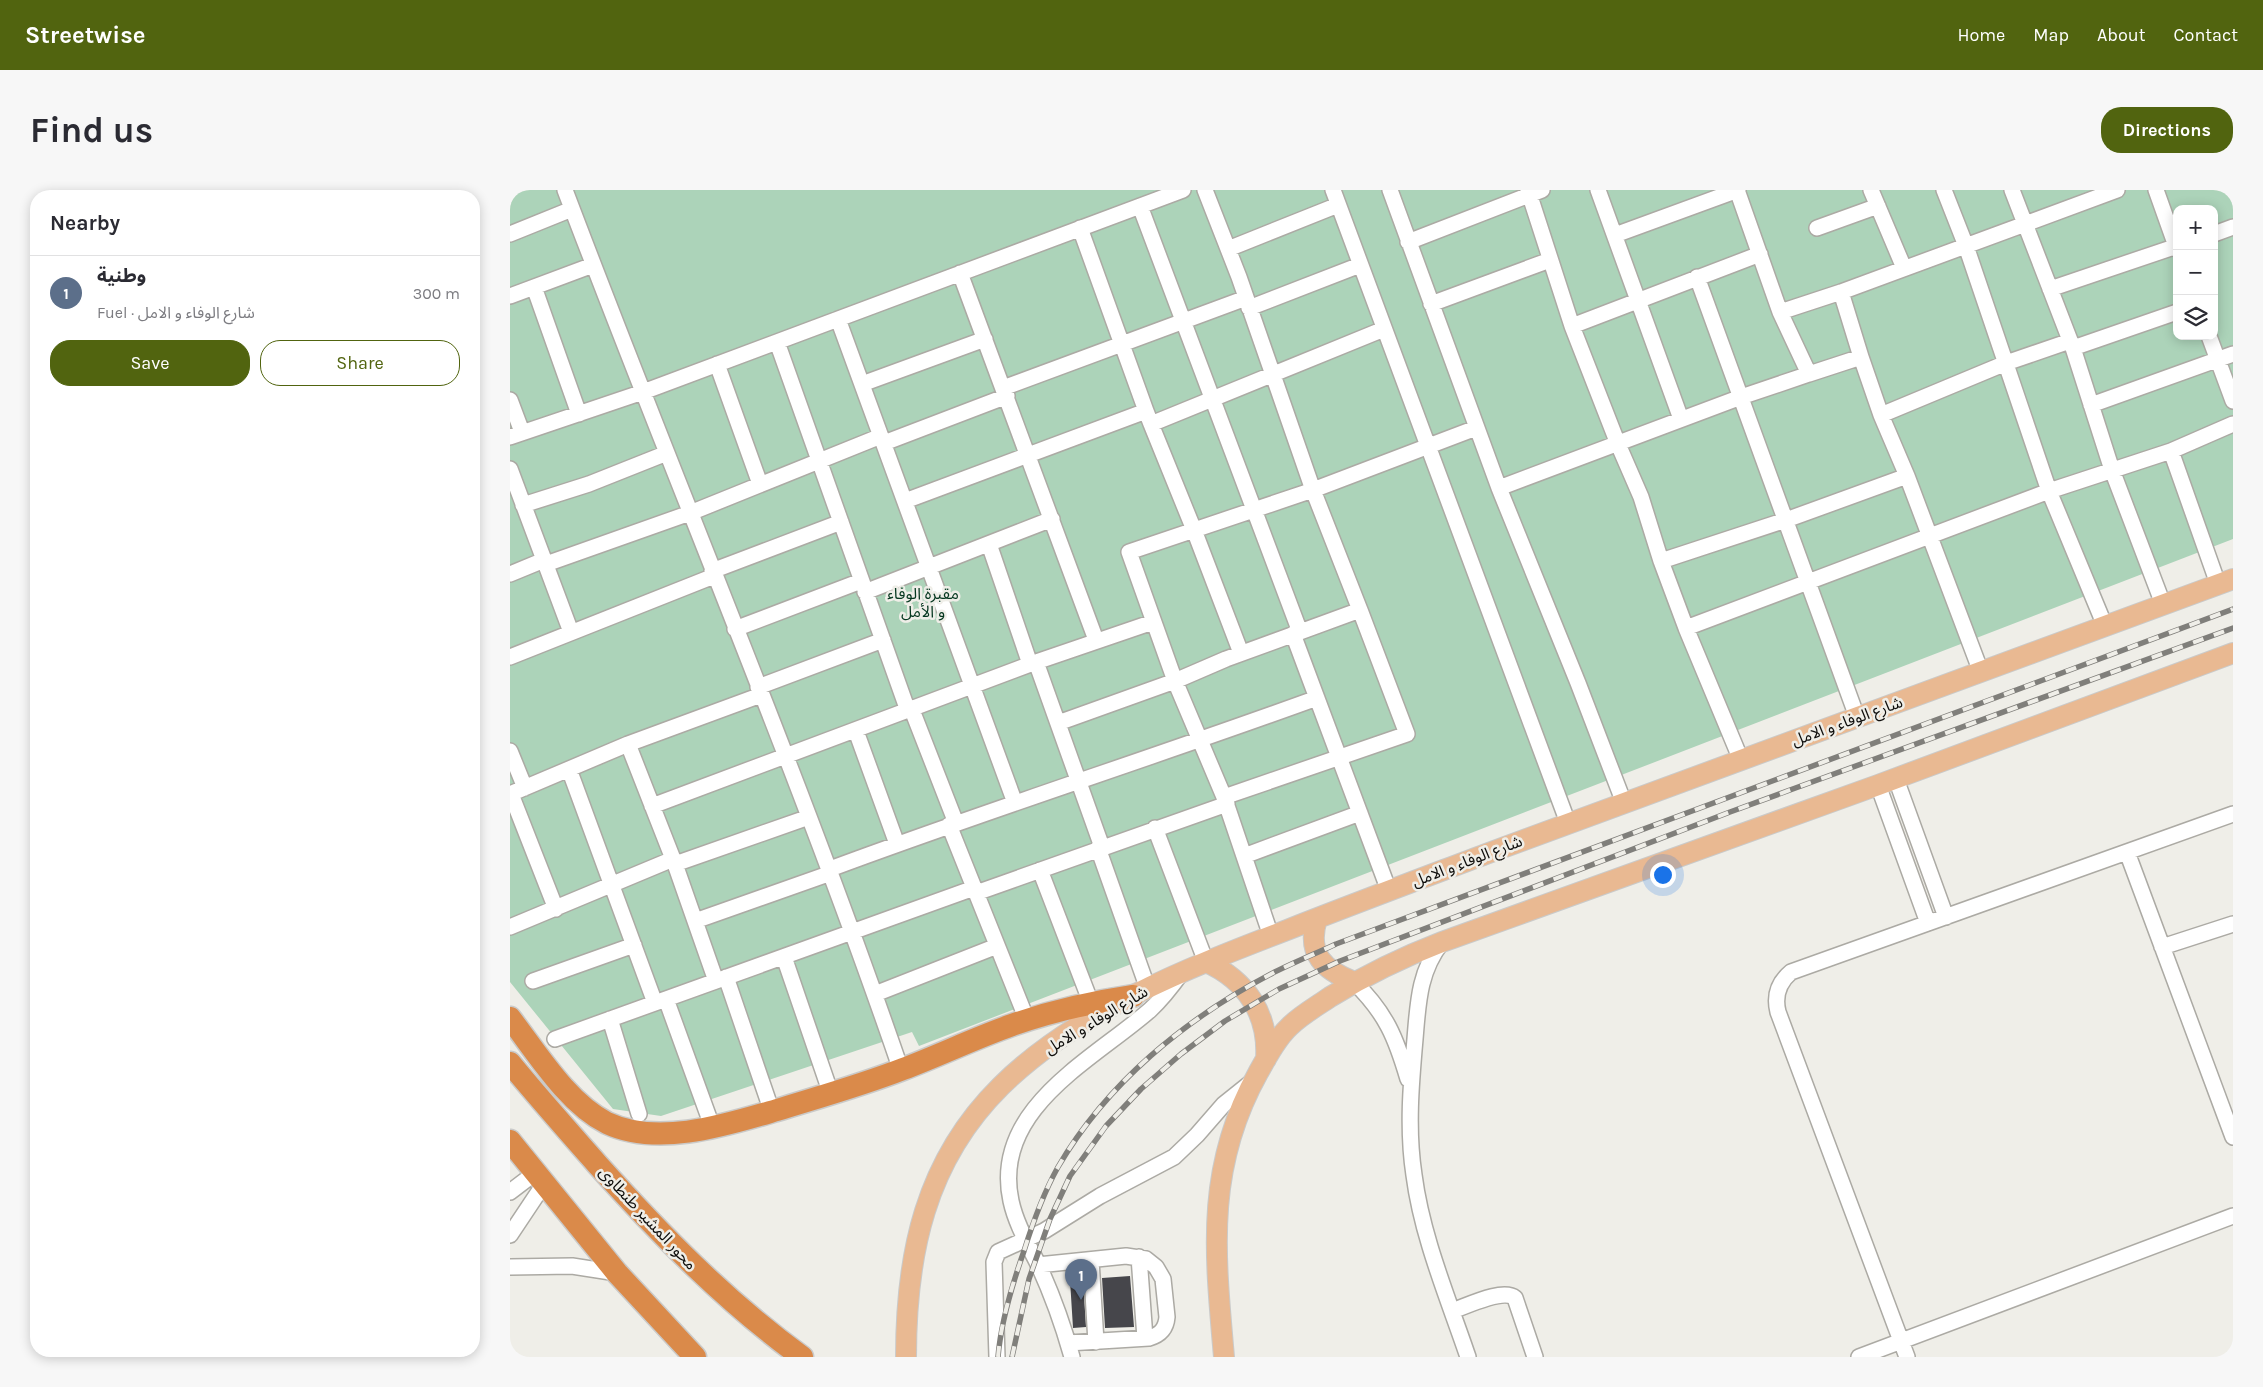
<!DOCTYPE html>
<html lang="en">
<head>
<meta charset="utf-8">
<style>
	body { margin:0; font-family:Karla,"Noto Sans Arabic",sans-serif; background:#f7f7f7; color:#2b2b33 }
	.controls { position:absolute; right:15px; top:15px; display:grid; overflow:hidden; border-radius:10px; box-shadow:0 2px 12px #0003 }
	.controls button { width:45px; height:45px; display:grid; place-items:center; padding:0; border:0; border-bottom:1px solid #e1e1e2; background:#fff; color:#2b2b33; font:25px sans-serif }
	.you { position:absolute; left:1152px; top:684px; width:18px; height:18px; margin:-12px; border:4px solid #fff; border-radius:50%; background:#1a73e8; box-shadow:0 0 0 8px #1a73e833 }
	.badge { display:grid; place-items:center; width:32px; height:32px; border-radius:50%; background:#51640f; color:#fff; font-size:16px; font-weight:700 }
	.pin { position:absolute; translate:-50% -41px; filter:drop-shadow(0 1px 2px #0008) }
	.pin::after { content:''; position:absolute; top:26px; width:18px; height:15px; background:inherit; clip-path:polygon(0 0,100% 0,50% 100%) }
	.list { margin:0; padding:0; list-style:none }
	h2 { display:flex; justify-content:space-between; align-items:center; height:65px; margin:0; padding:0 20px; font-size:21px }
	h2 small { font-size:16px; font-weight:400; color:#7c7c81 }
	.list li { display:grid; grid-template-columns:32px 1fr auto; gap:15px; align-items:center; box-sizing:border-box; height:70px; padding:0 20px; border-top:1px solid #e1e1e2 }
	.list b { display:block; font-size:19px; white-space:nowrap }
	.list p { margin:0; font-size:16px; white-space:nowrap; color:#7c7c81 }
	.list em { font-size:16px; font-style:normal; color:#7c7c81 }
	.actions { display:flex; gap:10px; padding:15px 20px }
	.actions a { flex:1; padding:11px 0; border:1px solid #51640f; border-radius:20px; text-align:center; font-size:18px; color:#51640f }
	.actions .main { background:#51640f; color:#fff }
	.icon { flex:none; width:28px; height:28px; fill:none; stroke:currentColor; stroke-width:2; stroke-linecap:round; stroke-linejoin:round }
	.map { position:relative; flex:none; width:1723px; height:1167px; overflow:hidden; border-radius:20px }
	header { display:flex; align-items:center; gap:30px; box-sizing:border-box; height:70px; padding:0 25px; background:#51640f; color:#fff }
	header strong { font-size:24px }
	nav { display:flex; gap:28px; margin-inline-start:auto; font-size:18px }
	.intro { display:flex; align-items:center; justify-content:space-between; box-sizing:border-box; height:120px; padding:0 30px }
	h1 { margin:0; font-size:35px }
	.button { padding:12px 22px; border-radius:20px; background:#51640f; color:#fff; font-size:18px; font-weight:700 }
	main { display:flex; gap:30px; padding:0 30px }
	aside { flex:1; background:#fff; border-radius:20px; box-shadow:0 2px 12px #0003 }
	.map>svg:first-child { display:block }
</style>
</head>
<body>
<header>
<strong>Streetwise</strong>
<nav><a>Home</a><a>Map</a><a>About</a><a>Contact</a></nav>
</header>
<div class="intro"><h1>Find us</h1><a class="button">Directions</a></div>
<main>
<aside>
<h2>Nearby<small></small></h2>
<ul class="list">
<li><span class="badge" style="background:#5c6f8a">1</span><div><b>وطنية</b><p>Fuel · شارع الوفاء و الامل</p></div><em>300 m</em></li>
</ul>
<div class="actions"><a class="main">Save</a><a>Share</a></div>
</aside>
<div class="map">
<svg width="1723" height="1167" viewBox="0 0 1723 1167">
	<rect width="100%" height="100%" fill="#efeee8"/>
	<path fill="#acd3b9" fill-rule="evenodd" d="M 0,0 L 1723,0 L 1723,349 L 409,856 L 402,842 L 151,926 L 103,919 L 0,792 ZM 1667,19 L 1704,19 L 1704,146 L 1667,146 Z"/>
	<path fill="#46464b" d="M 620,1086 L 624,1137 L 595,1138 L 592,1088 Z
		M 560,1090 L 573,1090 L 576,1137 L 563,1138 Z"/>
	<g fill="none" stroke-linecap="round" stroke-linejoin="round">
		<defs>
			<path id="minor" d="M 55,0 C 166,294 289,583 391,880
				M 823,0 L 1058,633
				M 880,0 L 989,298 L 1068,493 L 1114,613
				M 1018,0 L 1062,136 L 1108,254 L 1131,307 L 1151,371 L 1176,438 L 1231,570
				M 1088,0 L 1171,229
				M 1227,0 L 1270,122 L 1331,102 L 1607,0
				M 1361,0 L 1394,78
				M 1434,0 L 1456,56 L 1539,301 L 1595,436
				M 1502,0 L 1563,158 L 1602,280 L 1653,414
				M 1646,0 L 1667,59
				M 630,16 L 790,442
				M 570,38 L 636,221
				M 1307,38 L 1368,16
				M 0,44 L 62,19
				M 1704,44 L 1723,37
				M 1105,45 L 1228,0
				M 898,52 L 1032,0
				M 718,59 L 828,15
				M 450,83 L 586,450
				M 1187,87 L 1347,527
				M 24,97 L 69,224
				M 1540,99 L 1667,56
				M 1331,102 L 1351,167
				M 0,106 L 83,75
				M 921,114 L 1040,70
				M 739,118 L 850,75
				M 328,129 L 505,613
				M 1062,136 L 1250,64
				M 1699,146 L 1723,211
				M 267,152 L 398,521
				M 1563,158 L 1667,122
				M 207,174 L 250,294
				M 1299,184 L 1351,167 L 1371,225 L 1397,286 L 1471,482
				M 352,194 L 475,149
				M 493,198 L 736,108
				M 0,210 L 12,242
				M 1581,215 L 1723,164
				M 1371,225 L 1496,173 L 1560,151
				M 641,234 L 684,340 L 731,463
				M 0,247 L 133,202 L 673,0
				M 374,253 L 497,206
				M 1661,261 L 1708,394
				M 0,279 L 61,442
				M 989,298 L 1231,207 L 1299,184 L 1270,122
				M 395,311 L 636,221 L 641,234 L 874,139
				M 13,315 L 79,294 L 157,263
				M 479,354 L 520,474
				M 1151,371 L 1276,330 L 1397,286
				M 36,374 L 180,323 L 371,246
				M 202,381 L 331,332
				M 0,384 L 34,370
				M 355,402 L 542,329
				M 1176,438 L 1539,301 L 1661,261 L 1723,234
				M 225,439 L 351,391
				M 783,444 L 879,701
				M 0,467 L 204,386
				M 526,472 L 592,657
				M 248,497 L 373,450
				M 402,520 L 446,633
				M 548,533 L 665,491 L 619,362 L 803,300 L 729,87 L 695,0
				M 346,541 L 387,654
				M 118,554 L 165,674 L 206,791
				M 0,561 L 15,598
				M 59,579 L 145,813
				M 1386,589 L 1436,727
				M 1368,595 L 1418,733
				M 0,604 L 118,554 L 251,505
				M 1,604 L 46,719
				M 714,607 L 897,544 L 850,420
				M 142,616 L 526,472 L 643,432
				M 439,635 L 517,830
				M 645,638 L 696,772
				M 588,658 L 638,799
				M 1617,662 L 1723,947
				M 734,666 L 850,623
				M 165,674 L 299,627
				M 320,679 C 481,619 645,567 807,508
				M 530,680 L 581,813
				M 466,703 L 717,614
				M 185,731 L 321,683
				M 0,737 L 163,669
				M 761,746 L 714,607 L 665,491 L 716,469 L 850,420 L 803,300 L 966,238
				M 932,752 C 909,781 908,813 905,849 C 901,894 897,940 904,985 C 912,1047 938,1108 958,1167
				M 1652,757 L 1723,734
				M 274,767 L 321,904
				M 216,787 L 262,922
				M 23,791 L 124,755
				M 844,792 C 876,823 886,848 898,889
				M 365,804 L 487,756
				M 156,809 L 202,936
				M 100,829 L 129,924
				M 45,849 L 464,698
				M 0,1002 L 25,983
				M 0,1045 L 34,994
				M 629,1067 L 635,1148
				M 581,1070 L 586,1152
				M 528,1075 L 616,1066 L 636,1069 L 646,1077 L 653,1089 L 657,1127 C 656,1139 650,1145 639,1148 L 558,1153
				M 0,1077 L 62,1076 L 107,1083
				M 942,1121 C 957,1116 993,1098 1005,1108 L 1025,1167
				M 487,1167 L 484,1072 L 488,1062 L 534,1041 L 590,1006 L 664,967 L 687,945 L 714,914 L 744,890
				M 562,1167 C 553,1135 542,1104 528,1074 C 518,1054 506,1034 501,1011 C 481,919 583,870 640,820 C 652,809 662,796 672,782
				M 1349,1167 L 1723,1026
				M 1397,1167 L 1268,822 C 1264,806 1268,793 1281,782 L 1723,624"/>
			<path id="major" d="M 807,729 C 796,764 814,780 844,792
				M 696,772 C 736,790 759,824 756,869
				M 396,1167 C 396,1064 415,971 491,896 C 567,821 678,778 777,740 C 843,714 910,689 976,664 C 1225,571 1474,479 1723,389
				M 714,1167 C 705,1063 695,978 748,883 C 757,867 767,848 780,836 C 791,825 807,816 820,807 C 856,785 893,767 932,752 L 1368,595 L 1723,463"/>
			<path id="highway" d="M 0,828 C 27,863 57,913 97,933 C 148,957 216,935 267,920 C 309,907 352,895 393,879 C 430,865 465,848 502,835 C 542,821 582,812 623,806
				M 0,873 C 28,907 58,941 87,974 C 150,1044 215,1111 292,1167
				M 0,951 L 107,1083 L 185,1167"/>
		</defs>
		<use href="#minor" stroke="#acaaa4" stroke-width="18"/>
		<use href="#major" stroke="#cacac9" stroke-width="22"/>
		<use href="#highway" stroke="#cacac9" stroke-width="25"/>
		<use href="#minor" stroke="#fff" stroke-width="15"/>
		<use href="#major" stroke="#e9b992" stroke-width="20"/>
		<use href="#highway" stroke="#da8a4a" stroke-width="22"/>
		<defs>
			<path id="rail" d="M 488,1167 C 491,1131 502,1095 514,1061 C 523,1032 533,1004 548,977 C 597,893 675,829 761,784 C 782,773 805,764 826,754 L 1723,419
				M 502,1167 L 519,1089 L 540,1029 L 560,986 L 596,936 L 631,899 L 671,864 L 715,831 L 769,799 L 830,771 L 1220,622 L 1723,438"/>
		</defs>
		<use href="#rail" stroke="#807f7b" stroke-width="5.5"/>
		<use href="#rail" stroke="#efeee8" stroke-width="4" stroke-dasharray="11" stroke-linecap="butt"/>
	</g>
	<g text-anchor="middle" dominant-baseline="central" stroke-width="5" stroke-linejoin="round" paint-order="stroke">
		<g font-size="16" fill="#05371f" stroke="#efeee8">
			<text x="413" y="403">مقبرة الوفاء<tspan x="413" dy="18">و الأمل</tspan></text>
		</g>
		<g font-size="16" fill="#0e0d0b" stroke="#efeee8">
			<text transform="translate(1337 531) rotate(-20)">شارع الوفاء و الامل</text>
			<text transform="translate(957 671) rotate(-21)">شارع الوفاء و الامل</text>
			<text transform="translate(586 830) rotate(-31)">شارع الوفاء و الامل</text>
			<text transform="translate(138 1028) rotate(47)">محور المشير طنطاوى</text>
		</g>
	</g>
</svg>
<div class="controls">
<button>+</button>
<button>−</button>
<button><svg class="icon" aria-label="layers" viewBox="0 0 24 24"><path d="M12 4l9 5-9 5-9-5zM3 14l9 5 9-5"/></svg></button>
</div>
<div class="you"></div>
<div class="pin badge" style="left:571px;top:1110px;background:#5c6f8a">1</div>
</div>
</main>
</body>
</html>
